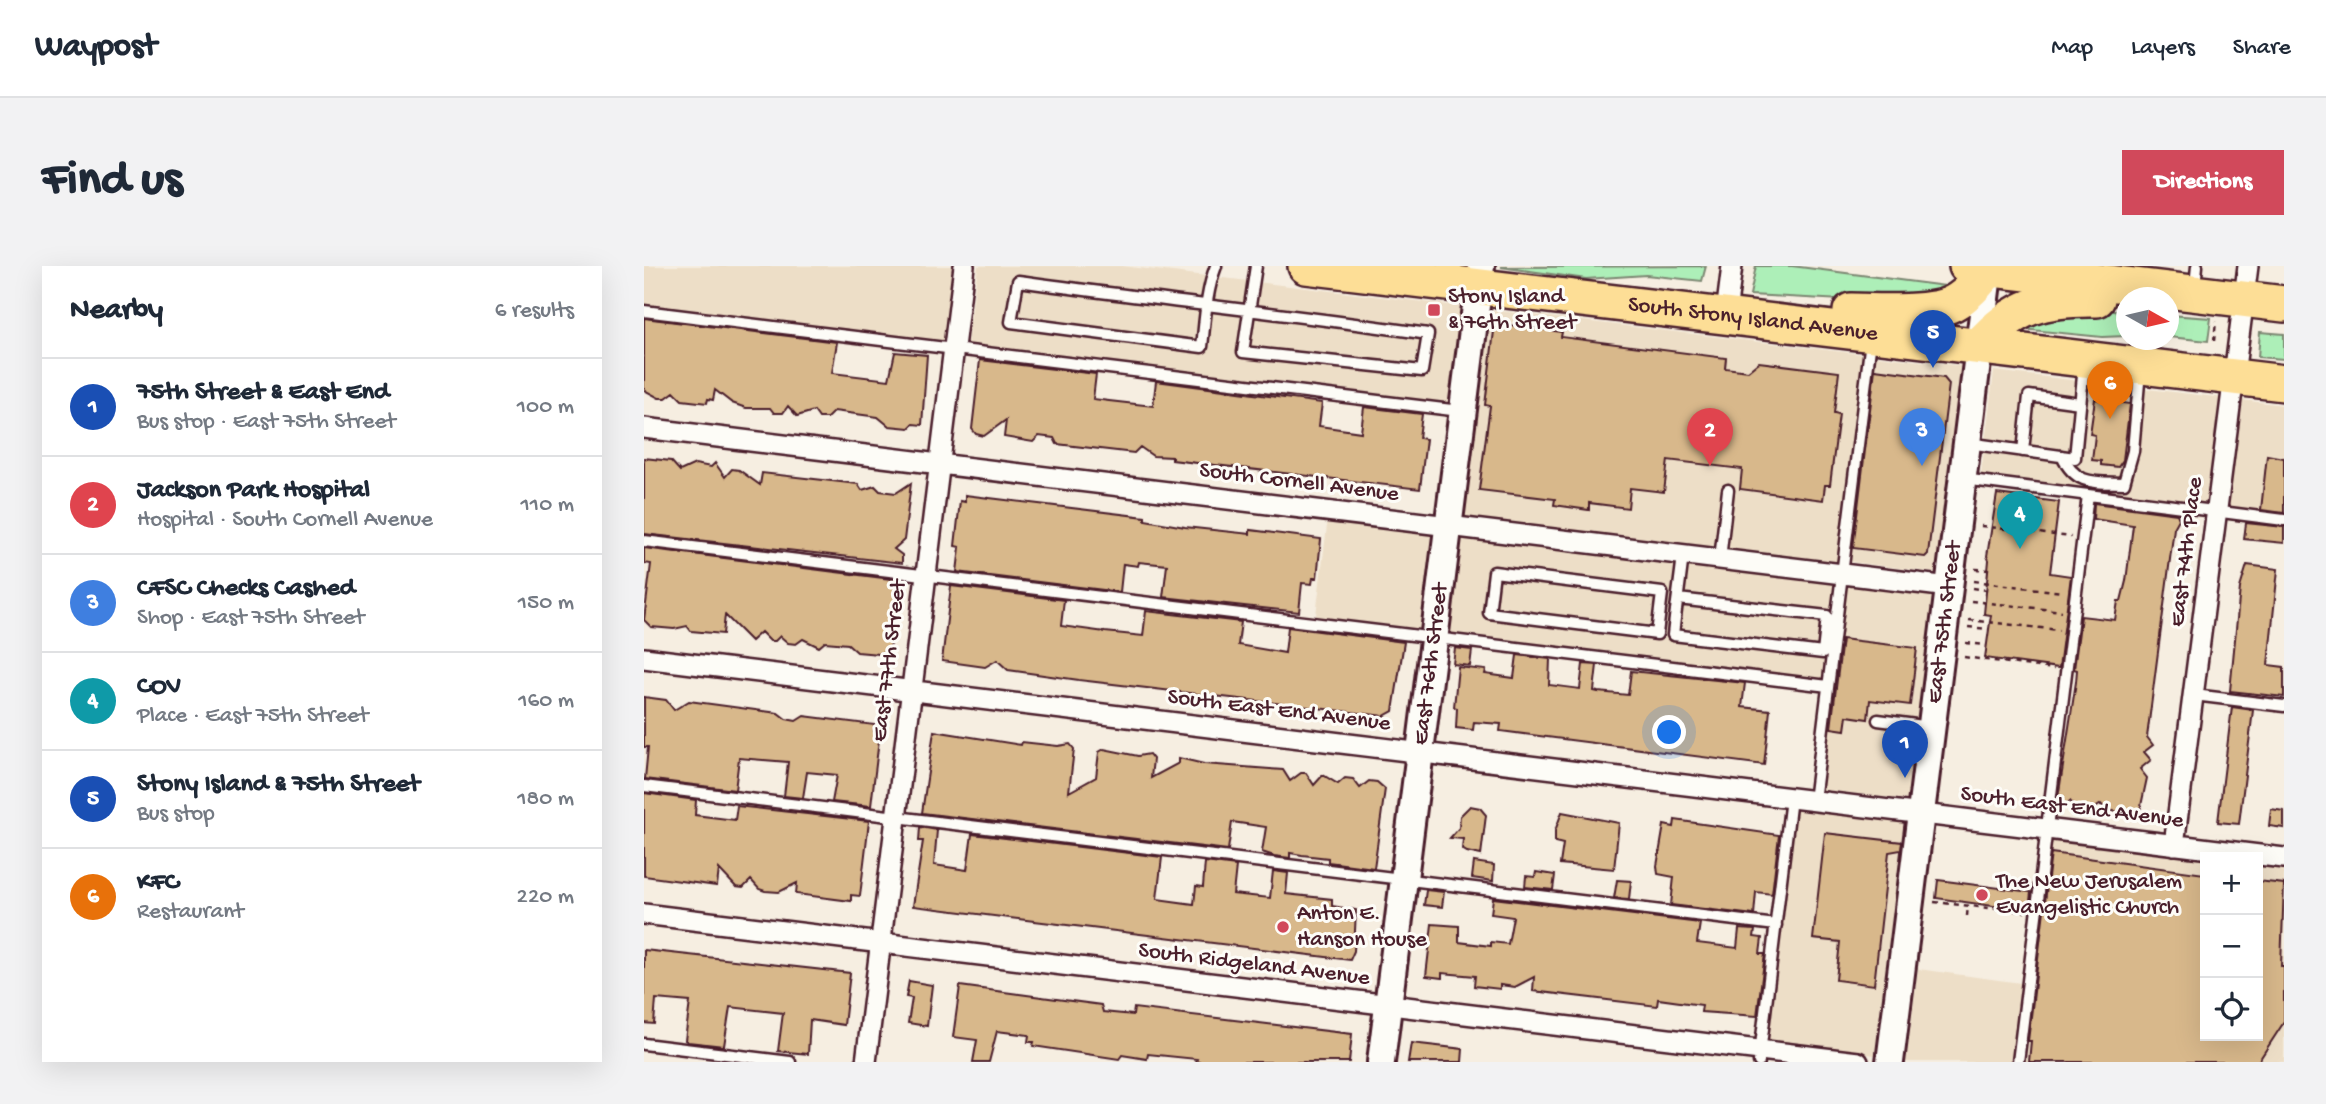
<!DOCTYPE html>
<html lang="en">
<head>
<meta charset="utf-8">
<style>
	body { margin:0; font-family:"Gochi Hand",sans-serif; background:#f2f2f3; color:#1f2937 }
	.controls { position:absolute; right:21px; bottom:21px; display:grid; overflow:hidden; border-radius:0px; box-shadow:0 7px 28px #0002 }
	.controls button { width:63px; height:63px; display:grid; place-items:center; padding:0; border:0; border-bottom:2px solid #e0e1e3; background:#fff; color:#1f2937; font:35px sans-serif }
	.compass { position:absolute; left:1472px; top:21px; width:63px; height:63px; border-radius:50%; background:#fff; box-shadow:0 7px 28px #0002; rotate:98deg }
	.you { position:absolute; left:1026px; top:467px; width:24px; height:24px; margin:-18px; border:5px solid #fff; border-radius:50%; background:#1a73e8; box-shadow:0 0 0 10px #1a73e833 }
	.badge { display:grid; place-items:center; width:46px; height:46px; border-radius:50%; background:#d1495b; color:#fff; font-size:23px; font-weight:700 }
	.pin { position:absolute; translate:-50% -58px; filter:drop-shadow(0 2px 4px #0008) }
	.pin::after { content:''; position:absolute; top:37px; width:24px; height:21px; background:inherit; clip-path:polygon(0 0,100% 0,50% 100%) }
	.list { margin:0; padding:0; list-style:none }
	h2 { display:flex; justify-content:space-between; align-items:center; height:91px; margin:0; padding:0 28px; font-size:30px }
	h2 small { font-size:23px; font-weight:400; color:#747a83 }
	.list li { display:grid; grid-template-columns:46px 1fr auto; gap:21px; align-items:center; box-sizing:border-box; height:98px; padding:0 28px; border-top:2px solid #e0e1e3 }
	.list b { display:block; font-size:26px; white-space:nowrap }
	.list p { margin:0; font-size:23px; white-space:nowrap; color:#747a83 }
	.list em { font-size:23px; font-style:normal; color:#747a83 }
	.icon { flex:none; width:38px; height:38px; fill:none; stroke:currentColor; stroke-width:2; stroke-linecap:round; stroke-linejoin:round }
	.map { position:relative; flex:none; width:1640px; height:796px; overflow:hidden; border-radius:0px }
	header { display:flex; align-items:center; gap:42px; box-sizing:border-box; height:98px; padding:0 35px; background:#fff; border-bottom:2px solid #e0e1e3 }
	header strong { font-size:33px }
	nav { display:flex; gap:38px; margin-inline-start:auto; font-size:24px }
	.intro { display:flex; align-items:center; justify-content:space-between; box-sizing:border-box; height:168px; padding:0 42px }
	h1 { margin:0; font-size:49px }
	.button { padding:18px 32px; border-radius:0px; background:#d1495b; color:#fff; font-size:24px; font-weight:700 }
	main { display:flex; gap:42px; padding:0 42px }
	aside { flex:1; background:#fff; border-radius:0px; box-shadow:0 7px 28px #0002 }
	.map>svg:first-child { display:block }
</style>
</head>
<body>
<header>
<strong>Waypost</strong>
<nav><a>Map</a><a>Layers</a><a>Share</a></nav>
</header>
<div class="intro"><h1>Find us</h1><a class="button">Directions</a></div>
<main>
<aside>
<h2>Nearby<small>6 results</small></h2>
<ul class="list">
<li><span class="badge" style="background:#1a4fb4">1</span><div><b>75th Street &amp; East End</b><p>Bus stop · East 75th Street</p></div><em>100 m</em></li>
<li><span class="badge" style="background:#e0444e">2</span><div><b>Jackson Park Hospital</b><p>Hospital · South Cornell Avenue</p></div><em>110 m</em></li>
<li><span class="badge" style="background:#3f7fe0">3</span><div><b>CFSC Checks Cashed</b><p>Shop · East 75th Street</p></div><em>150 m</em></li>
<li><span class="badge" style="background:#0f9aa8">4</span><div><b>COV</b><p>Place · East 75th Street</p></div><em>160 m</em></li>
<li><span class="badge" style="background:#1a4fb4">5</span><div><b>Stony Island &amp; 75th Street</b><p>Bus stop</p></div><em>180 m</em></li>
<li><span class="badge" style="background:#e8710a">6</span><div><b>KFC</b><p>Restaurant</p></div><em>220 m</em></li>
</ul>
</aside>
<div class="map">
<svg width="1640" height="796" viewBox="0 0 1640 796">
	<rect width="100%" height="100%" fill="#f6eee1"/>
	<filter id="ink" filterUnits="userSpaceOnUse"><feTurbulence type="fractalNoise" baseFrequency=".0143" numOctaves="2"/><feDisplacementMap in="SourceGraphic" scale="14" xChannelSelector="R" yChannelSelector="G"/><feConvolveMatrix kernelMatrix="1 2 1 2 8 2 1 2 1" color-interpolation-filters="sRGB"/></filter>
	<g filter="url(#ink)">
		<path fill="#eddec7" d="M 0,0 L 312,0 L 302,82 L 0,45 Z
			M 334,0 L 478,0 L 1318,100 L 1293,307 L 1200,295 L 1197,314 L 1290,327 L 1264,534 L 1172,523 L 1184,421 L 671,357 L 684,252 L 817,269 L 832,148 L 322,84 Z
			M 1350,105 L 1640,139 L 1640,253 L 1336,215 Z
			M 1146,541 L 1260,554 L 1231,789 L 1118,774 Z
			M 1402,573 L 1561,592 L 1561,770 L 1614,770 L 1614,598 L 1640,601 L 1640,796 L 1262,796 L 1274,703 L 1384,718 Z"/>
		<path fill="#adefb8" stroke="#7c8772" stroke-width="2" d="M 1062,0 L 1058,15 L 1002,9 L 942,13 L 857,1 Z
			M 1112,0 L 1148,0 L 1309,21 L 1253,37 L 1106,29 Z
			M 1429,42 L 1482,46 L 1482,70 L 1458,71 L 1367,62 Z
			M 1525,49 L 1567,52 L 1564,75 L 1525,71 Z
			M 1616,66 L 1640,68 L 1640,93 L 1614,91 Z"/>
		<path fill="#d8b88b" stroke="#4a1f2b" stroke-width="2" d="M 0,52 L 193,76 L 188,107 L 245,114 L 251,86 L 283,89 L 278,159 L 269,158 L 265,162 L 245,160 L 234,151 L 190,145 L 183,152 L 175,152 L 170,145 L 153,150 L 144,140 L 139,147 L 130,147 L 126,142 L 102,142 L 88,137 L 71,124 L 69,134 L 64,133 L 63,137 L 38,134 L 30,126 L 22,132 L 15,132 L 0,124 Z
			M 851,57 L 918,66 L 917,71 L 1082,92 L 1081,102 L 1104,105 L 1115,96 L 1195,106 L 1190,147 L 1195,148 L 1186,219 L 1181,219 L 1179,234 L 1096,223 L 1098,203 L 1024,194 L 1020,226 L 986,222 L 984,242 L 945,237 L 945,244 L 910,239 L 911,233 L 835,224 L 846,140 L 841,139 Z
			M 336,94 L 452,108 L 449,133 L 465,135 L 509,140 L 512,115 L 678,137 L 675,160 L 717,166 L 720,141 L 778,148 L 775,172 L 782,173 L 776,223 L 528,194 L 528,191 L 509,190 L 496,181 L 490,187 L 413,178 L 410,172 L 395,170 L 389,176 L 360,171 L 362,154 L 340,170 L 332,168 L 328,163 Z
			M 1231,103 L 1300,112 L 1305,118 L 1284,288 L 1281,291 L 1209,282 Z
			M 1451,133 L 1486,138 L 1479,194 L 1474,201 L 1457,199 L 1457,195 L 1448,194 L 1451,169 L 1446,168 Z
			M 1623,189 L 1640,192 L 1640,247 L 1617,244 Z
			M 0,192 L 27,195 L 36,205 L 51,198 L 67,201 L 71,197 L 81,211 L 88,203 L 95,204 L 116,219 L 118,207 L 214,218 L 218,224 L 231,220 L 236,225 L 252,227 L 267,217 L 260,274 L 250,283 L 258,289 L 258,297 L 0,268 Z
			M 1353,228 L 1415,236 L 1406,307 L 1427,310 L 1415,402 L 1341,392 L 1347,349 L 1340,348 L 1345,294 L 1343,290 Z
			M 321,229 L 501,251 L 501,254 L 541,261 L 606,268 L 606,264 L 677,273 L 673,312 L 669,312 L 668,318 L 658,317 L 655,346 L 519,331 L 523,299 L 495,296 L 494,300 L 479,298 L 476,326 L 313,306 L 316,281 L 311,280 L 316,235 L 321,236 Z
			M 1450,237 L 1533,248 L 1535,253 L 1530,262 L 1503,471 L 1509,479 L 1500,486 L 1507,494 L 1496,503 L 1503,512 L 1495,549 L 1462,544 L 1457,538 L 1450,543 L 1431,541 L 1426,535 L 1412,545 L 1432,416 L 1433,404 L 1430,403 L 1437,350 L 1471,354 L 1474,335 L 1477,335 L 1482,315 L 1489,259 L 1449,253 Z
			M 1602,257 L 1640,261 L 1640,277 L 1600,273 Z
			M 0,282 L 255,314 L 246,384 L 235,388 L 213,386 L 204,378 L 181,376 L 175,381 L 159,373 L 152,378 L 144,377 L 136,370 L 131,375 L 126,375 L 117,366 L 107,375 L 81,349 L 79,368 L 47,365 L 43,360 L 30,363 L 7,361 L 0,354 L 7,298 L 0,297 Z
			M 1603,299 L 1634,303 L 1624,399 L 1640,401 L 1640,431 L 1586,425 L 1596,322 Z
			M 307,320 L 420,334 L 417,360 L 461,366 L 499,370 L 502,345 L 597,356 L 594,379 L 641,387 L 644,361 L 760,376 L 749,445 L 740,450 L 435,414 L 364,404 L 353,394 L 341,401 L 298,395 Z
			M 1198,373 L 1273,382 L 1266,439 L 1226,434 L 1224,453 L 1203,450 L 1201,464 L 1187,462 Z
			M 811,382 L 828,384 L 826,400 L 809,398 Z
			M 873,389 L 906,393 L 905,419 L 936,423 L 939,398 L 953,399 L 950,425 L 954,426 L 984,429 L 987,405 L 1101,417 L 1098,441 L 1126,444 L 1120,499 L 856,465 L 857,458 L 830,456 L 829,464 L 812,462 L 813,442 L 810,441 L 814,401 L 842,404 L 841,408 L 870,412 Z
			M 0,431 L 22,434 L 30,444 L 45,435 L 134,447 L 142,453 L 152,455 L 160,450 L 231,459 L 230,465 L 236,465 L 227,540 L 188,536 L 193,509 L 163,506 L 159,532 L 140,530 L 144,496 L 95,492 L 91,524 L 1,513 L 4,481 L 0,481 Z
			M 1588,441 L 1609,444 L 1595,558 L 1574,556 Z
			M 290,465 L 377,479 L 378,476 L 414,480 L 426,478 L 430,483 L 425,526 L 452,511 L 455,486 L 460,483 L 494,490 L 505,488 L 509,493 L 507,512 L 535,497 L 535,492 L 560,498 L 639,504 L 646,515 L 657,507 L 662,507 L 670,519 L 679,509 L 694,518 L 701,512 L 709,513 L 716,522 L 725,515 L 733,516 L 741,523 L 730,602 L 684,596 L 684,592 L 658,589 L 646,587 L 646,592 L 630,590 L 618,586 L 622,561 L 588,556 L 584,584 L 278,547 Z
			M 0,527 L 52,534 L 51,549 L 91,554 L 93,540 L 225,555 L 216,630 L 207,629 L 207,635 L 152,628 L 153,617 L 135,626 L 121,625 L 115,623 L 107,614 L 99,622 L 92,621 L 75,603 L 73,620 L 0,610 Z
			M 826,540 L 836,542 L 842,549 L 837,589 L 823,586 L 818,583 L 819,573 L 806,572 L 815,562 L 816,550 Z
			M 1627,543 L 1640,545 L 1640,562 L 1625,560 Z
			M 918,546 L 975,557 L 970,603 L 916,598 L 919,578 L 911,576 L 911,565 Z
			M 1031,554 L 1135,569 L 1128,628 L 1112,626 L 1110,649 L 1027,639 L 1030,611 L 1014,608 L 1013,600 L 1020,559 L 1030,561 Z
			M 276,561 L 293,564 L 290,599 L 323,604 L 328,568 L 518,591 L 513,633 L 550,638 L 552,620 L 559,621 L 561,596 L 592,600 L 589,628 L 626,632 L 629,605 L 644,607 L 642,628 L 688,633 L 688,640 L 712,644 L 710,685 L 706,694 L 269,640 L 279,575 L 275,575 Z
			M 1181,567 L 1258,576 L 1257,584 L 1245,586 L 1230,719 L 1192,714 L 1196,676 L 1169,673 Z
			M 1407,587 L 1561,608 L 1561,770 L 1614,770 L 1614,615 L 1640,618 L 1637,700 L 1640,700 L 1640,756 L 1614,796 L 1385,796 L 1387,775 L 1384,775 Z
			M 830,596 L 850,599 L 849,615 L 828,612 Z
			M 892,606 L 911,609 L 909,624 L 881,621 L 882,610 L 891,611 Z
			M 973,614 L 987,615 L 985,633 L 970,632 Z
			M 1294,614 L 1387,626 L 1385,645 L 1292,632 Z
			M 782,624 L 800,626 L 798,641 L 780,639 Z
			M 849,632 L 1056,657 L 1053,677 L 1093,682 L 1095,663 L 1111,664 L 1110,671 L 1118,672 L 1116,688 L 1121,688 L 1113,750 L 1057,746 L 1058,739 L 1014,733 L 1013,740 L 889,725 L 890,711 L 871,721 L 856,719 L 856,723 L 830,720 L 831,710 L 798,707 L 798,712 L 782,710 L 788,658 L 815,660 L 815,676 L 847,680 L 847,676 L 864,678 L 869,651 L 847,648 Z
			M 0,684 L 206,707 L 200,759 L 166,754 L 164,788 L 134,785 L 139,747 L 86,741 L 80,780 L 44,776 L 41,774 L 46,736 L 12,733 L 10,758 L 0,757 Z
			M 265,715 L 288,719 L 283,760 L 264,757 L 268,732 L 262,731 Z
			M 316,720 L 457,739 L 459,746 L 489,749 L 490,742 L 708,768 L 705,796 L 552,796 L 553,793 L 504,788 L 503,793 L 478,789 L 475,793 L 389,780 L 390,776 L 384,776 L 385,769 L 353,765 L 345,796 L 329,796 L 333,774 L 309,771 Z
			M 767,777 L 819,783 L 818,796 L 764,796 Z"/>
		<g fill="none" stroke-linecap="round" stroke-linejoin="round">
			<defs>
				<path id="lane" d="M 572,0 C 562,26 561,54 558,81 L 367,56 L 374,15 C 510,34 647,48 784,68 L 778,105 L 599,86 L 612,0
					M 1551,20 L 1553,0
					M 0,45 L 816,145
					M 1324,177 L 1431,192 L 1440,99
					M 1379,185 L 1385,130 L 1436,137
					M 1418,190 C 1432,220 1451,216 1480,217 L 1489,185 L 1496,105
					M 1319,213 L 1640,254
					M 0,275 L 1184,420
					M 1076,293 L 1084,224
					M 850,306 L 1018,327 L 1013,368 L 845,347 Z
					M 1034,333 L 1183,350 L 1179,387 L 1029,369 C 1032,342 1036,315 1039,289
					M 1550,429 L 1640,440
					M 1234,454 L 1287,461
					M 0,520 L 1132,659
					M 1170,535 L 1227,74
					M 0,778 L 146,796
					M 1115,796 L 1147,532
					M 1374,796 L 1444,229"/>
				<path id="street" d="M 1082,48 L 1088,0
					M 0,162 L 1305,321
					M 0,392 L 1640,592
					M 1530,579 L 1604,0
					M 0,648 L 1214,796
					M 222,796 L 320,0"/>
				<g id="secondary">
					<path id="s1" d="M 737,796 L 837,0"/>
					<path id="s2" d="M 1246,796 L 1345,0"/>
				</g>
				<g id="highway">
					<path id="s3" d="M 662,0 L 1640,117"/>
					<path d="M 1323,0 L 1640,38"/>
					<path d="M 1207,45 C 1232,46 1283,48 1305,39 C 1320,33 1335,16 1345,3"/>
					<path d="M 1335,80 C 1371,39 1400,32 1453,33"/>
				</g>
			</defs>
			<use href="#lane" stroke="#4a1f2b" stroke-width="15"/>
			<use href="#street" stroke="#4a1f2b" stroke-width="24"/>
			<use href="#secondary" stroke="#4a1f2b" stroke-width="32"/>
			<use href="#highway" stroke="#4a1f2b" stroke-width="40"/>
			<path stroke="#4a1f2b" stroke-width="2.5" stroke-dasharray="5 5" stroke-linecap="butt" d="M 1570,75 L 1572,55
				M 1337,260 L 1427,271
				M 1380,272 L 1382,257
				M 1331,303 L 1345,304
				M 1330,315 L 1418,326
				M 1329,322 L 1343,324
				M 1327,335 L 1418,345
				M 1325,354 L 1415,364
				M 1324,361 L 1345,363
				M 1322,377 L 1343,379
				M 1320,391 L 1410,403
				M 1290,636 L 1381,646
				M 1323,650 L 1324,639"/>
			<use href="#lane" stroke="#fdfcf7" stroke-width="10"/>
			<use href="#street" stroke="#fdfcf7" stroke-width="19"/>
			<use href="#secondary" stroke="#fdfcf7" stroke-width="26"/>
			<use href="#highway" stroke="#fdde96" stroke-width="35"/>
		</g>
	</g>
	<g fill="#d1495b" stroke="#fdfcf7" stroke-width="2.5">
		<rect x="783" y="37" width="14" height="14" rx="3.5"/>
		<circle cx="1338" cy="629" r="7"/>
		<circle cx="639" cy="661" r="7"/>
	</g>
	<g text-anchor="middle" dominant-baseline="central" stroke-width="6" stroke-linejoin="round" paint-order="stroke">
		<g font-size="23" fill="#4a1f2b" stroke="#fdfcf7" text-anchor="start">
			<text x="804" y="31">Stony Island<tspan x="804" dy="26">&amp; 76th Street</tspan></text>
			<text x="1352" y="616">The New Jerusalem<tspan x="1352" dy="26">Evangelistic Church</tspan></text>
			<text x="653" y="648">Anton E.<tspan x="653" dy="26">Hanson House</tspan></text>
		</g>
		<g font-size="23" fill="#4a1f2b" stroke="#fdfcf7">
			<text stroke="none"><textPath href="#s3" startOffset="450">South Stony Island Avenue</textPath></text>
			<text transform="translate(655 217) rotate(7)">South Cornell Avenue</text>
			<text transform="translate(1543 286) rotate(-83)">East 74th Place</text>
			<text stroke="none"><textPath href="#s2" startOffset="443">East 75th Street</textPath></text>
			<text transform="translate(246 395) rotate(-83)">East 77th Street</text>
			<text stroke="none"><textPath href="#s1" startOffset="401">East 76th Street</textPath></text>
			<text transform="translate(635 445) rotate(7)">South East End Avenue</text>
			<text transform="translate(1428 542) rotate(7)">South East End Avenue</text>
			<text transform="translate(610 699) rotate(7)">South Ridgeland Avenue</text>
		</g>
	</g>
</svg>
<div class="controls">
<button>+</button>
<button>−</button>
<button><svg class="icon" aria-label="locate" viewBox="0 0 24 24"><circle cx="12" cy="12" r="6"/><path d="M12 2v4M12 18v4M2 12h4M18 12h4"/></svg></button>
</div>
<svg class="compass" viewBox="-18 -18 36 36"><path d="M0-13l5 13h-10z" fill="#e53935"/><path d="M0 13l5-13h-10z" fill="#747a83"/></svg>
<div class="you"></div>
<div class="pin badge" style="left:1261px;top:512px;background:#1a4fb4">1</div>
<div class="pin badge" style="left:1066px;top:200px;background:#e0444e">2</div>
<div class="pin badge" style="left:1278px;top:200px;background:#3f7fe0">3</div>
<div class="pin badge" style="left:1376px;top:283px;background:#0f9aa8">4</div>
<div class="pin badge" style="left:1289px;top:102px;background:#1a4fb4">5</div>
<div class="pin badge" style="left:1466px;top:153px;background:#e8710a">6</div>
</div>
</main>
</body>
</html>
